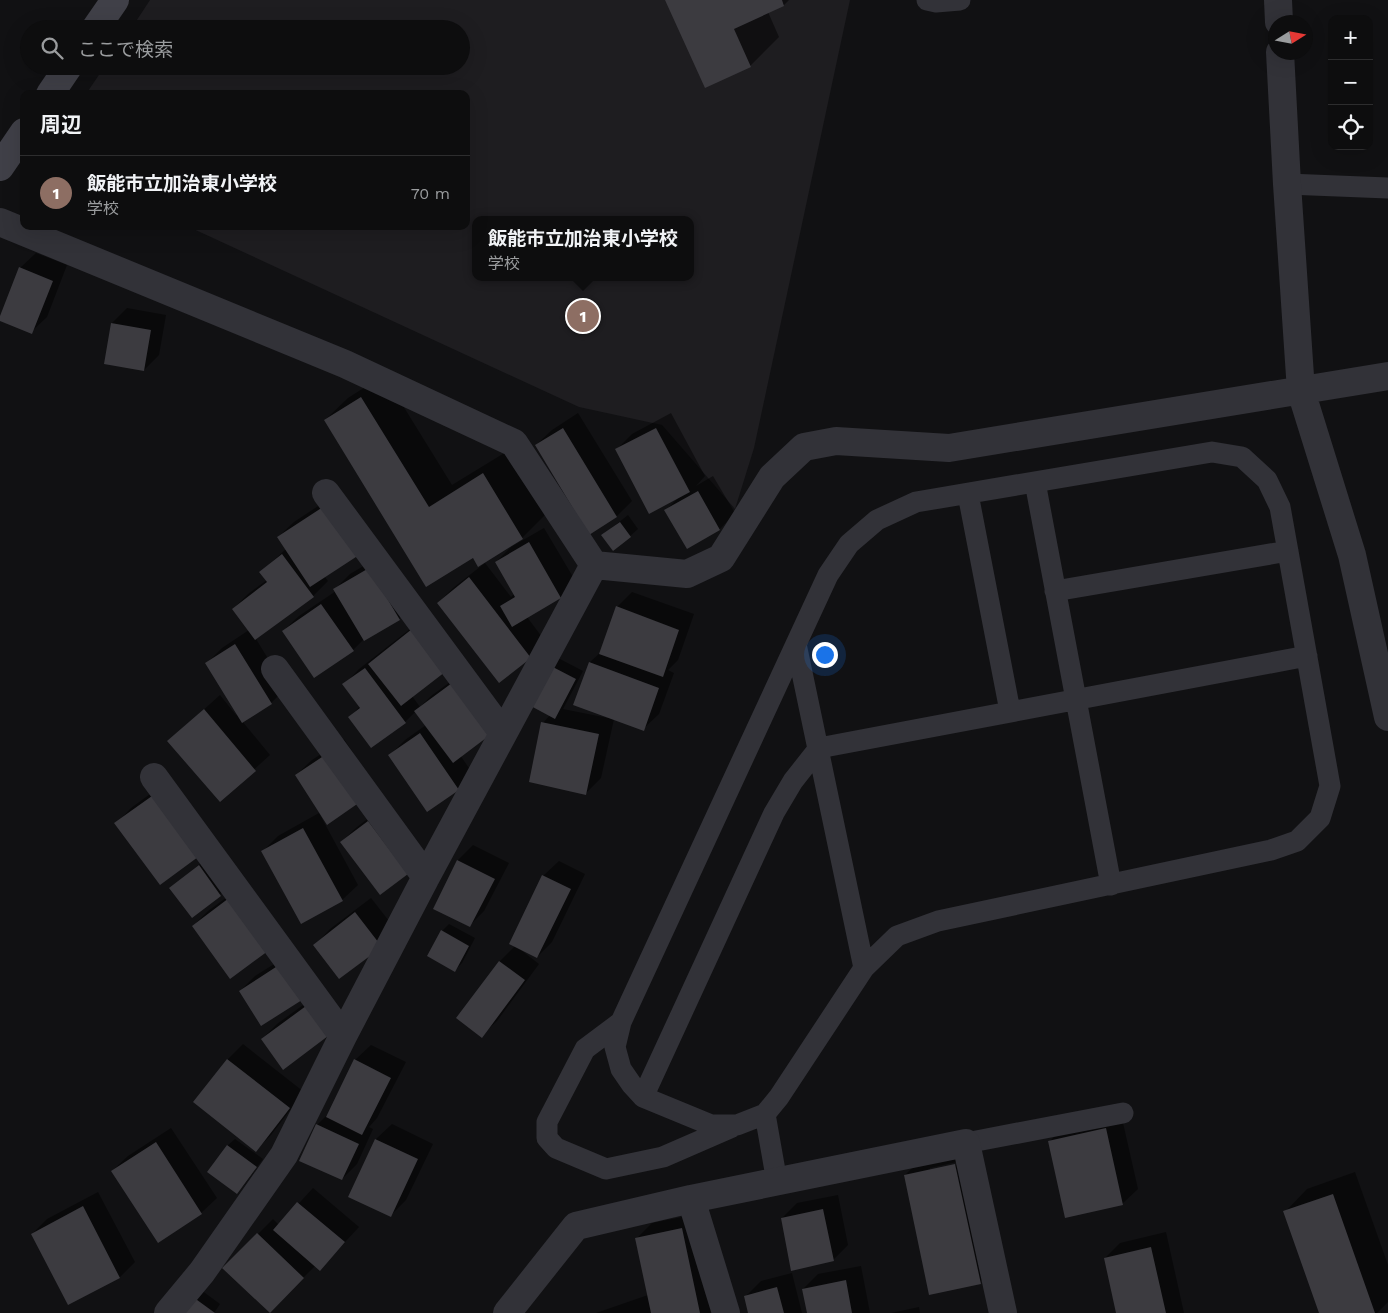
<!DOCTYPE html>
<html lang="ja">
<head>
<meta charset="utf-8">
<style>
	body { margin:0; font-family:"Work Sans","Noto Sans JP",sans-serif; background:#161617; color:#f1f3f6 }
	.controls { position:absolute; right:15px; top:15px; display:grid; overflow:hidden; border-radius:10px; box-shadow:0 5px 20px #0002 }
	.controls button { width:45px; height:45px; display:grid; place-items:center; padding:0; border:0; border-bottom:1px solid #2d2d2e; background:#0d0d0e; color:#f1f3f6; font:25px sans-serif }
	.compass { position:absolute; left:1268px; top:15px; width:45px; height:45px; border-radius:50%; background:#0d0d0e; box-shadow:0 5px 20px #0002; rotate:79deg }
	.you { position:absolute; left:824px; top:654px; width:18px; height:18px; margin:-12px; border:4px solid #fff; border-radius:50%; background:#1a73e8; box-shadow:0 0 0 8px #1a73e833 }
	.badge { display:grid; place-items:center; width:32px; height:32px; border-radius:50%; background:#2563eb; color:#fff; font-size:16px; font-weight:700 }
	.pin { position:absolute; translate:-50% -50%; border:2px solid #fff; box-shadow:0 1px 5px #0006 }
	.popup { position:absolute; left:472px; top:216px; width:222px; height:65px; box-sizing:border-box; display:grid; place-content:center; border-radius:10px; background:#0d0d0e; filter:drop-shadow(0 1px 4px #0005); font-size:16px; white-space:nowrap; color:#9a9c9e }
	.popup b { font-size:19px; color:#f1f3f6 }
	.popup::after { content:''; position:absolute; left:50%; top:100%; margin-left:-10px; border:10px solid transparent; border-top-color:#0d0d0e }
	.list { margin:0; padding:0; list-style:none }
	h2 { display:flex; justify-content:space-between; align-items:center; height:65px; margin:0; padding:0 20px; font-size:21px }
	h2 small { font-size:16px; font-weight:400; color:#9a9c9e }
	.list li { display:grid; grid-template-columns:32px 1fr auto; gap:15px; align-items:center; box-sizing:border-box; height:75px; padding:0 20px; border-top:1px solid #2d2d2e }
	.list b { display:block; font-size:19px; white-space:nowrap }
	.list p { margin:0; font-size:16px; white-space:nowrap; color:#9a9c9e }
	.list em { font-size:16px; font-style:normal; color:#9a9c9e }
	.icon { flex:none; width:28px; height:28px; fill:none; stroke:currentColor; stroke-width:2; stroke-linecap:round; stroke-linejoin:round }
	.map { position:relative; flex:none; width:1388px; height:1313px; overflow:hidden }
	.search { position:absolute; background:#0d0d0e; box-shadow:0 5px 20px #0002; left:20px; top:20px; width:450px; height:55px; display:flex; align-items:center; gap:12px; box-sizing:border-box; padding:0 18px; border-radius:28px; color:#9a9c9e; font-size:19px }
	.panel { position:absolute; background:#0d0d0e; box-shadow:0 5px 20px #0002; left:20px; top:90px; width:450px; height:140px; border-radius:10px }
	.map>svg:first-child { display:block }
</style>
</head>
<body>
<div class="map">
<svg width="1388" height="1313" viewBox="0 0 1388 1313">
	<rect width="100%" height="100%" fill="#111113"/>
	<path fill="#1e1d20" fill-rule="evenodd" d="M 150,0 L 850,0 L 754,448 L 735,509 L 662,425 L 579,407 L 187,226 L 466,226 L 466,94 L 86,94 L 105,66 L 461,66 L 461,29 L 131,29 ZM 476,220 L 690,220 L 690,277 L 476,277 Z"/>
	<path fill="#0007" fill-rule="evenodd" d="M 666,0 L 789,0 L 784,5 L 768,12 L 779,37 L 750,66 Z
		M 36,253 L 67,265 L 47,317 L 31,332 L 0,320 L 20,268 Z
		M 127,308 L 166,315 L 159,355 L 144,370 L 112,323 Z
		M 384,375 L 452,485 L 506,452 L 545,515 L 522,538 L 474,556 L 325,420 L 348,398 Z
		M 578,413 L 632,501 L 617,516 L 536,445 L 552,430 Z
		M 671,413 L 705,476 L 696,486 L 713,476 L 735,513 L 720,529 L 688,548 L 665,511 L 678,498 L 617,449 L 632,434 Z
		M 341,491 L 373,539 L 324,576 L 328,581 L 313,596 L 256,639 L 286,688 L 271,703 L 242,721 L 270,755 L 220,800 L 169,741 L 220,695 L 236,715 L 238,714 L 207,663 L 222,648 L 249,630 L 233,609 L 248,594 L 267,580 L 261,572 L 286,549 L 278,537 L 294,522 Z
		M 628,515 L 638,529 L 630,536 L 603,535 Z
		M 544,528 L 576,582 L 561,597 L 527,617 L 545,641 L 530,657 L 438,603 L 453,588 L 485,563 L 511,597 L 514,594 L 496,562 L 511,547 Z
		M 384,554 L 414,604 L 399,619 L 364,639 L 353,650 L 283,631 L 299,616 L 336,591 L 335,589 L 350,574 Z
		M 632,592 L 694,614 L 678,660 L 668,670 L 674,673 L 659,714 L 643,729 L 614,719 L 601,778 L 586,793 L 543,723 L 550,715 L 530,704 L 558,658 L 583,671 L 563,709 L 608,718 L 590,662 L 601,652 L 617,607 Z
		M 428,615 L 412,696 L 420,707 L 431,696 L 468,669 L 460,755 L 473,774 L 458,789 L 390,755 L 405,740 L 426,725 L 416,711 L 405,722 L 350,717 L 360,706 L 344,685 L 359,669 Z
		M 344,739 L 375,786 L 296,775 L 312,760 Z
		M 168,781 L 212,841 L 116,824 L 131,808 Z
		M 383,807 L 422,858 L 341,842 L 357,827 Z
		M 319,813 L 358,885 L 342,900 L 263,851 L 278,836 Z
		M 473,845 L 509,863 L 484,911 L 469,926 L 434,908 L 458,860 Z
		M 206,859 L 228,888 L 192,916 L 171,888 Z
		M 559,861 L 585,874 L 552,942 L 537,957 L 521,949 L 521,950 L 539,964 L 497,1021 L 481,1036 L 458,1018 L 500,961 L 515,946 L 543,876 Z
		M 245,884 L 282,935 L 193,926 L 208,911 Z
		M 371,898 L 396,930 L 381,946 L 315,945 L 330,929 Z
		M 449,924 L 475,938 L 462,963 L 455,970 L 442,931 Z
		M 295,951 L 316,984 L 240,991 L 255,976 Z
		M 321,992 L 342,1020 L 262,1039 L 277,1024 Z
		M 243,1044 L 304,1092 L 271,1135 L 256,1150 L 195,1102 L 228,1059 Z
		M 371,1045 L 406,1062 L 377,1118 L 369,1127 L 373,1129 L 357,1164 L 342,1179 L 317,1125 L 329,1113 L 355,1060 Z
		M 1121,1114 L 1138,1189 L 1122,1204 L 1050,1141 L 1065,1126 Z
		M 392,1124 L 433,1144 L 406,1200 L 391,1215 L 350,1196 L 376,1139 Z
		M 171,1128 L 217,1198 L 201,1213 L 112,1171 L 128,1156 Z
		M 235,1139 L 263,1159 L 244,1185 L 237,1192 L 227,1146 Z
		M 978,1142 L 1003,1260 L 980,1282 L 905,1175 L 928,1152 ZM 961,1161 L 962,1164 L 930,1170 L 930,1168 Z
		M 1355,1172 L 1388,1265 L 1388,1302 L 1377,1313 L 1321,1313 L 1285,1212 L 1307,1189 Z
		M 313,1188 L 359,1227 L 320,1269 L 316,1265 L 269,1312 L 224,1268 L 273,1219 L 279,1225 Z
		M 98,1192 L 135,1262 L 120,1277 L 68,1304 L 32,1234 L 47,1219 Z
		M 838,1195 L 848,1245 L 833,1260 L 782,1218 L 797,1203 Z
		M 697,1214 L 712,1313 L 596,1313 L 648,1295 L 636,1239 L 652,1223 Z
		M 1166,1232 L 1184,1313 L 1118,1313 L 1105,1258 L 1120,1243 Z
		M 861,1266 L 870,1313 L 808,1313 L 803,1289 L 818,1274 Z
		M 792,1273 L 802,1313 L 750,1313 L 746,1296 L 761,1281 Z
		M 201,1290 L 220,1304 L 214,1313 L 182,1313 Z
		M 919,1307 L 920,1313 L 891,1313 Z"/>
	<path fill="#3c3b40" d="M 665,0 L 782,0 L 784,6 L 734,29 L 751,67 L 705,88 Z
		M 19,267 L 53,281 L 32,334 L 0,321 L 0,316 Z
		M 111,323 L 151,330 L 144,371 L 104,364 Z
		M 361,397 L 429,507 L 483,473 L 523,539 L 478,567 L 473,558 L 426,587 L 324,420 Z
		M 563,428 L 617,517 L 589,535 L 535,445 Z
		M 656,428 L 690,492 L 649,514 L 615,449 Z
		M 698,491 L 720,530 L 687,549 L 664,510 Z
		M 326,505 L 359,555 L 310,587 L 277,537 Z
		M 620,522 L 631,537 L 613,551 L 601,535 Z
		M 529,542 L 561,598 L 512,627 L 500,606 L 515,597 L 495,562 Z
		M 282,554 L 314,597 L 255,640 L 232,609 L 267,582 L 259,572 Z
		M 369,568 L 400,620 L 364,641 L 333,589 Z
		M 469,577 L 531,658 L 499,683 L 437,603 Z
		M 321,604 L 354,651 L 314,678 L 282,631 Z
		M 616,606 L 679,630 L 663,677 L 599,654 Z
		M 412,629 L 445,672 L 401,706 L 368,664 Z
		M 235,644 L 272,704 L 242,723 L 205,663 Z
		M 589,662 L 659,688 L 644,731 L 573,705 Z
		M 549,665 L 576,679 L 555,719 L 529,705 Z
		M 365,668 L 406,723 L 371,748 L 348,717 L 360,708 L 342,684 Z
		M 452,683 L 490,735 L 453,763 L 414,711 Z
		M 204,709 L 256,771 L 220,802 L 167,741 Z
		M 541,722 L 599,734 L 586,795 L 529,782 Z
		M 420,733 L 459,790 L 427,812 L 388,755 Z
		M 328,753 L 360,802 L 327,825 L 295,775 Z
		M 152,796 L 198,857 L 160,885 L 114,823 Z
		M 368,821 L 408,874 L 380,895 L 340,842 Z
		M 303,828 L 343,901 L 301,924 L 261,851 Z
		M 457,860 L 495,879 L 470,927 L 433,909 Z
		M 199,865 L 221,896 L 192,918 L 169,888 Z
		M 542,875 L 571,889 L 537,958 L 509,944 Z
		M 229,898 L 268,951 L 230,979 L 192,926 Z
		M 355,912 L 382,947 L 339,979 L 313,945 Z
		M 441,930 L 469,946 L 455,972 L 427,956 Z
		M 499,961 L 525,980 L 482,1038 L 456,1018 Z
		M 279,965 L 302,1000 L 261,1026 L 239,991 Z
		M 306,1006 L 328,1036 L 283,1070 L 261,1039 Z
		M 227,1059 L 290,1108 L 256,1152 L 193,1102 Z
		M 354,1059 L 391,1078 L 362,1135 L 326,1117 Z
		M 316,1124 L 359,1144 L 342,1180 L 299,1161 Z
		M 1106,1128 L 1123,1205 L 1065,1218 L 1048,1141 Z
		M 375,1139 L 418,1159 L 391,1217 L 348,1197 Z
		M 156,1142 L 202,1214 L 158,1243 L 111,1171 Z
		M 227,1145 L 257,1167 L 237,1194 L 207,1172 Z
		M 955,1164 L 981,1284 L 929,1295 L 904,1175 Z
		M 1333,1194 L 1375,1313 L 1319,1313 L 1283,1211 Z
		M 297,1202 L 345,1242 L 320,1271 L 273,1230 Z
		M 83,1206 L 120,1278 L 68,1305 L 31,1234 Z
		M 823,1209 L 834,1261 L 791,1271 L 781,1218 Z
		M 682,1228 L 700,1313 L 651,1313 L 635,1238 Z
		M 257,1233 L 304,1278 L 270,1313 L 222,1268 Z
		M 1151,1247 L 1166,1313 L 1116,1313 L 1104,1258 Z
		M 846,1280 L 852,1313 L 807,1313 L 802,1289 Z
		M 777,1287 L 784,1313 L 748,1313 L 744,1296 Z
		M 193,1297 L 215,1313 L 181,1313 Z"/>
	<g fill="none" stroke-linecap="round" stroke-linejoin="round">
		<path stroke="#323238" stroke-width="21" d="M 927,0 L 936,2 L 960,0
			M 1287,184 L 1388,188
			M 1212,452 L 1242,457 L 1267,480 L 1280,507 L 1330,786 L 1320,818 L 1297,841 L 1271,850 L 938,921 L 897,936 L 864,968 L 779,1097 L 765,1114 L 737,1125 L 711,1125 L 643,1097 L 632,1085 L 621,1069 L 615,1047 L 621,1022 L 828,575 L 849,544 L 877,520 L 916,502 Z
			M 1035,482 L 1111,885
			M 968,494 L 1010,711
			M 1055,591 L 1288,551
			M 796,644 L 864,968
			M 621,1022 L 585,1049 L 547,1122 L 547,1138 L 556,1148 L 606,1169 L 663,1157 L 732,1127
			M 643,1097 L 774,813 L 793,781 L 819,748 L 1307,656
			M 765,1114 L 777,1182
			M 966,1143 L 1123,1113"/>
		<path stroke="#323238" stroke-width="28" d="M 1278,0 L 1279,22
			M 1280,52 L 1287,184 L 1301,391 L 1352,555 L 1388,717
			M 0,222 L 345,364 L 514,443 L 594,565 L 687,574 L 721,558 L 772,477 L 804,447 L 836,441 L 949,448 L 1388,376
			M 326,493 L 503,733
			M 275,669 L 426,877
			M 154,777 L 343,1036
			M 691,1199 L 726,1313
			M 168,1313 L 202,1272 L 284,1155 L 343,1036 L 426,877 L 594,565
			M 507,1313 L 576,1226 L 691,1199 L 966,1143 L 1003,1313"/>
		<path stroke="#404048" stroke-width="28" d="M 95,29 L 115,0
			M 50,94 L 69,66
			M 0,167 L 24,132"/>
	</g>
</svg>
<div class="controls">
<button>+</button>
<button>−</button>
<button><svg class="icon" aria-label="locate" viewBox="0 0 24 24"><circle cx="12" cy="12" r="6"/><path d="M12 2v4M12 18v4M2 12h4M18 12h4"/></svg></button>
</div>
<svg class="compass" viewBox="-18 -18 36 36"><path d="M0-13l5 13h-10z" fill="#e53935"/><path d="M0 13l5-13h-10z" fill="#9a9c9e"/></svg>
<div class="you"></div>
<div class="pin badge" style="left:583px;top:316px;background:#8d6e63">1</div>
<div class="popup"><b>飯能市立加治東小学校</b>学校</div>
<div class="search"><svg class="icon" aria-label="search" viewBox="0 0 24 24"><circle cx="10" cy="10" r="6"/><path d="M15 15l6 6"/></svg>ここで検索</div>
<section class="panel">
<h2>周辺<small></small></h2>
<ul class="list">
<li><span class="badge" style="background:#8d6e63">1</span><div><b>飯能市立加治東小学校</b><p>学校</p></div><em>70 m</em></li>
</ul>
</section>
</div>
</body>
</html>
